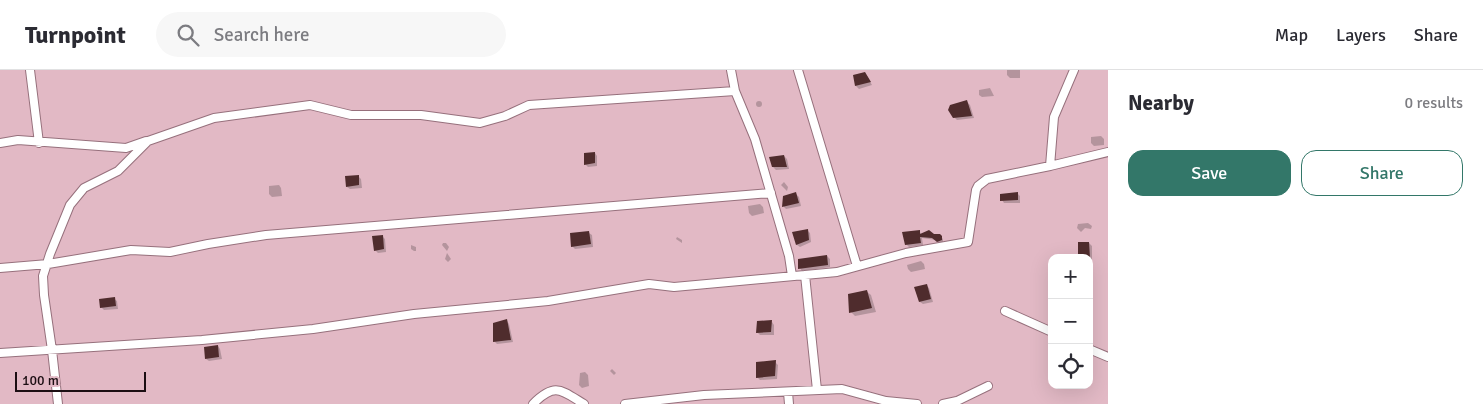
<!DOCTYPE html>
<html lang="en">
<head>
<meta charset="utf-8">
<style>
	body { margin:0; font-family:Signika,sans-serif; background:#f7f7f7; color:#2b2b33 }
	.controls { position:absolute; right:15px; bottom:15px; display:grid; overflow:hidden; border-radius:10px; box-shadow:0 5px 20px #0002 }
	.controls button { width:45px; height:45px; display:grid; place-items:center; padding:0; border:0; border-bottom:1px solid #e1e1e2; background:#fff; color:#2b2b33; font:25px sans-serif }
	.scale { position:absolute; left:15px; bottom:12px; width:131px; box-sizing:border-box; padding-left:5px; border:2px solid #1c0e13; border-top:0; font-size:14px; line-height:18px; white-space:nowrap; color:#1c0e13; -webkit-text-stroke:4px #e2b9c5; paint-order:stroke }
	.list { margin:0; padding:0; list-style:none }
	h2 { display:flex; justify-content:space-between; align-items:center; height:65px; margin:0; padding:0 20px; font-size:21px }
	h2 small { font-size:16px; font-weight:400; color:#7c7c81 }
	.actions { display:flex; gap:10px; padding:15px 20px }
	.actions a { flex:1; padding:11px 0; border:1px solid #337769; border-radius:15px; text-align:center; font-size:18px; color:#337769 }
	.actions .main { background:#337769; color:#fff }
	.icon { flex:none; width:28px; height:28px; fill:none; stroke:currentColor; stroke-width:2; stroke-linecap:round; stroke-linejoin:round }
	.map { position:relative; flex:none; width:1108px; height:334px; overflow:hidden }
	header { display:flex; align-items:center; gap:30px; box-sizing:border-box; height:70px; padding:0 25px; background:#fff; border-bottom:1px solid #e1e1e2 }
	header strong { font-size:24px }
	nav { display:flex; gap:28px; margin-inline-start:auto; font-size:18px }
	.search { width:350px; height:45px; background:#f7f7f7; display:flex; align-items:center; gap:12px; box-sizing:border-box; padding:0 18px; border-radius:28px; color:#7c7c81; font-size:19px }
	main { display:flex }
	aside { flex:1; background:#fff }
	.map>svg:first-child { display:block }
</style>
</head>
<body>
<header>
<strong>Turnpoint</strong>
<div class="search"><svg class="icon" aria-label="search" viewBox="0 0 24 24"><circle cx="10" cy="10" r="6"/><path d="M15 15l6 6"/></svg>Search here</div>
<nav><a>Map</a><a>Layers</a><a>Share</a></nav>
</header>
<main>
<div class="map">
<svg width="1108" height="334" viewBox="0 0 1108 334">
	<rect width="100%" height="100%" fill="#e2b9c5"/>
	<path fill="#0003" d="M 1007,0 L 1020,0 L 1020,8 L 1010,8 L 1007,5 Z
		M 854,6 L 867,6 L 872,15 L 859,19 L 856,16 Z
		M 990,18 L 994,26 L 982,27 L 979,25 L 979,20 Z
		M756 34a3 3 0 1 1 6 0a3 3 0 1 1-6 0Z
		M 967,32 L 970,35 L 974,48 L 957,50 L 954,47 Z
		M 1101,66 L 1104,69 L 1104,75 L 1094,76 L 1091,73 L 1091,67 Z
		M 595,83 L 597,86 L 597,96 L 588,97 L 585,94 Z
		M 784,86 L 787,89 L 789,99 L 776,100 L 773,97 Z
		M 358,106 L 361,109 L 362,118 L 350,119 L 347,117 Z
		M 784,112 L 788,117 L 787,121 L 781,115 Z
		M 279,115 L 281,118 L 282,126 L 272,127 L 269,124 L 269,116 Z
		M 1017,123 L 1020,126 L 1020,133 L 1004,133 L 1002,130 Z
		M 796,124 L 799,127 L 801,136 L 786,139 L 784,137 L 784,127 Z
		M 760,134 L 763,137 L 764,143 L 752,146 L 749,143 L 748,136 Z
		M 1088,153 L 1092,156 L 1091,159 L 1085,158 L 1081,162 L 1077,158 L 1078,154 Z
		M 807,160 L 810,163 L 811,172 L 800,177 L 797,175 L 793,163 Z
		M 919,161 L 922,165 L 939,165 L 943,169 L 943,173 L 939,173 L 936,170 L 922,168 L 923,175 L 909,177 L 906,174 Z
		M 589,163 L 592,165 L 593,177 L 575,179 L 572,176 Z
		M 382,166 L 385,169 L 386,182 L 378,183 L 375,180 Z
		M 677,167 L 682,170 L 682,173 L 676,169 Z
		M 443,173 L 446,173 L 449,177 L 447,181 L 442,175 Z
		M 1089,173 L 1092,176 L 1092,193 L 1089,193 Z
		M 411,175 L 416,177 L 416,181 L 414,181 L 411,179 Z
		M 447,183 L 451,189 L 448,192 L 445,189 Z
		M 827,186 L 830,189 L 830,197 L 802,201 L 800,198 Z
		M 921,191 L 924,194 L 925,199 L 911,202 L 908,199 L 907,195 Z
		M 926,215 L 929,218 L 933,232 L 923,234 L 920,232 Z
		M 866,221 L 871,225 L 876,242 L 855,246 L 851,242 Z
		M 114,229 L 117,231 L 118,239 L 104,240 L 101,237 Z
		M 507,251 L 509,254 L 513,272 L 497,274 L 494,271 Z
		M 772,252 L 774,255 L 774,265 L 760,265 L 757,262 Z
		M 218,276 L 220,279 L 222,289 L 209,291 L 206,289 Z
		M 775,292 L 778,295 L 777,309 L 760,310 L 757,307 Z
		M 612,299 L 616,303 L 614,305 L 610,301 Z
		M 585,302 L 588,305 L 589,316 L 582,318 L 579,315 L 580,303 Z"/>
	<path fill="#4f2c2d" d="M 865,2 L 871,12 L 855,16 L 853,5 Z
		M 967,30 L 972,46 L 953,48 L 948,40 L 950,35 Z
		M 595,82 L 595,93 L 584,95 L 584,83 Z
		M 784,85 L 787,97 L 772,97 L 769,87 Z
		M 359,105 L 359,115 L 346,117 L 345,106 Z
		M 796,122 L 799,133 L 782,137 L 783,126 Z
		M 1018,122 L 1018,130 L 1000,131 L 1000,124 Z
		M 808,159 L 809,170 L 796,175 L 792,162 Z
		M 920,160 L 920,164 L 929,160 L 934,164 L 940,164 L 942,166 L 942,170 L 937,172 L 932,168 L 920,167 L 921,173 L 905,175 L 902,162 Z
		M 589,161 L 591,174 L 571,177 L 570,163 Z
		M 383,165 L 384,179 L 374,181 L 372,166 Z
		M 1078,172 L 1089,172 L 1090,188 L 1078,188 Z
		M 827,185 L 828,195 L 798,199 L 798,189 Z
		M 927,214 L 931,229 L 919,232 L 914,217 Z
		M 867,220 L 872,238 L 849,243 L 848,224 Z
		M 115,227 L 116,236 L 100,238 L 99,229 Z
		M 507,249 L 511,270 L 493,272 L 493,253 Z
		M 772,250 L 771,262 L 756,263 L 757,251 Z
		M 218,275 L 219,287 L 205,289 L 204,277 Z
		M 776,290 L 775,306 L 756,308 L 756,292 Z"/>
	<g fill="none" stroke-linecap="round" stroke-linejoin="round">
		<defs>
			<path id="minor" d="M 30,0 L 39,73
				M 731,0 L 735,21 L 755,69 L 789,186 L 792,206
				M 798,0 L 857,196
				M 0,73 L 18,70 L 126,78 L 146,71
				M 1050,96 L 1108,82
				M 0,198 L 48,194 L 131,180 L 170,182 L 208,174 L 266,165 L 771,123
				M 805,205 L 817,320
				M 1005,241 L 1052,262
				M 1089,279 L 1108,287
				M 0,283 L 202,270 L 313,259 L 414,244 L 548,231 L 649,214 L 674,217 L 837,202 L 906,183 L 968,172 L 976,120 L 978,116 L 987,109 L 1050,96 L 1054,47 L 1074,0
				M 788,322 L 789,334
				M 58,334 L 52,280 L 44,225 L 43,206 L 50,184 L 70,135 L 84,118 L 118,101 L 148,71 L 214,48 L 310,35 L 351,45 L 421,45 L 480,53 L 505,46 L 529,35 L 735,21
				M 533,334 C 555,312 561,320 584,334
				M 625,334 L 704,325 L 842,319 L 886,331 L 917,334
				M 943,334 L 957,331 L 988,316"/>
		</defs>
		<use href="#minor" stroke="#96707c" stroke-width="10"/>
		<use href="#minor" stroke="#fff" stroke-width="8"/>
	</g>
</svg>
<div class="controls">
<button>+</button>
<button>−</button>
<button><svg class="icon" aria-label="locate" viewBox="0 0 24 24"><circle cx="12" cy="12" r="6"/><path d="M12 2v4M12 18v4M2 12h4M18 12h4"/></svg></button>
</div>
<div class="scale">100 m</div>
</div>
<aside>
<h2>Nearby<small>0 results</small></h2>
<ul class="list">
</ul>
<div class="actions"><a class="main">Save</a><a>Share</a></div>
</aside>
</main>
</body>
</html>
